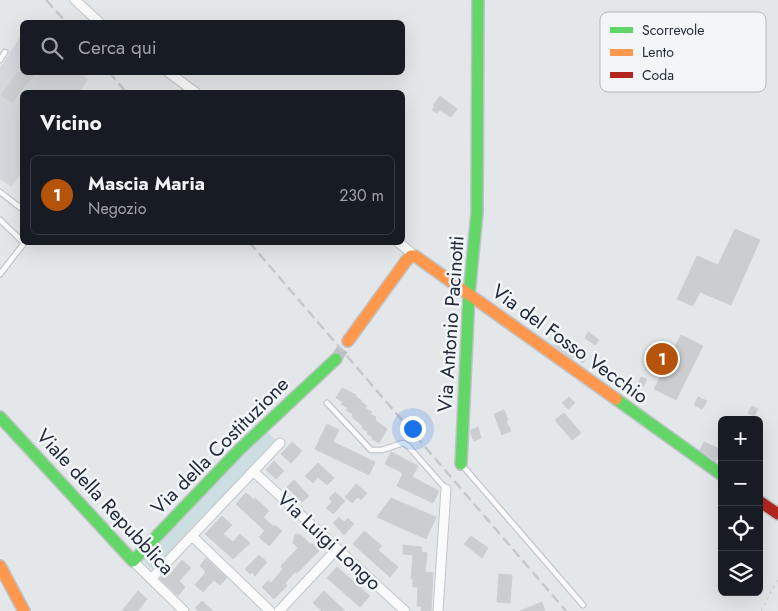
<!DOCTYPE html>
<html lang="it">
<head>
<meta charset="utf-8">
<style>
	body { margin:0; font-family:Jost,sans-serif; background:#20242c; color:#f1f3f6 }
	.controls { position:absolute; right:15px; bottom:15px; display:grid; overflow:hidden; border-radius:8px; box-shadow:0 5px 20px #0002 }
	.controls button { width:45px; height:45px; display:grid; place-items:center; padding:0; border:0; border-bottom:1px solid #363941; background:#171b24; color:#f1f3f6; font:25px sans-serif }
	.you { position:absolute; left:412px; top:428px; width:18px; height:18px; margin:-12px; border:4px solid #fff; border-radius:50%; background:#1a73e8; box-shadow:0 0 0 8px #1a73e833 }
	.badge { display:grid; place-items:center; width:32px; height:32px; border-radius:50%; background:#b45309; color:#fff; font-size:16px; font-weight:700 }
	.pin { position:absolute; translate:-50% -50%; border:2px solid #fff; box-shadow:0 1px 5px #0006 }
	.list { margin:0; padding:0; list-style:none }
	h2 { display:flex; justify-content:space-between; align-items:center; height:65px; margin:0; padding:0 20px; font-size:21px }
	h2 small { font-size:16px; font-weight:400; color:#9ea1a6 }
	.list li { display:grid; grid-template-columns:32px 1fr auto; gap:15px; align-items:center; box-sizing:border-box; height:80px; margin:0 10px 10px; padding:0 10px; border:1px solid #363941; border-radius:8px }
	.list b { display:block; font-size:19px; white-space:nowrap }
	.list p { margin:0; font-size:16px; white-space:nowrap; color:#9ea1a6 }
	.list em { font-size:16px; font-style:normal; color:#9ea1a6 }
	.icon { flex:none; width:28px; height:28px; fill:none; stroke:currentColor; stroke-width:2; stroke-linecap:round; stroke-linejoin:round }
	.map { position:relative; flex:none; width:778px; height:611px; overflow:hidden }
	.search { position:absolute; background:#171b24; box-shadow:0 5px 20px #0002; left:20px; top:20px; width:385px; height:55px; display:flex; align-items:center; gap:12px; box-sizing:border-box; padding:0 18px; border-radius:8px; color:#9ea1a6; font-size:19px }
	.panel { position:absolute; background:#171b24; box-shadow:0 5px 20px #0002; left:20px; top:90px; width:385px; height:155px; border-radius:8px }
	.map>svg:first-child { display:block }
</style>
</head>
<body>
<div class="map">
<svg width="778" height="611" viewBox="0 0 778 611">
	<rect width="100%" height="100%" fill="#e4e7e9"/>
	<path fill="#d4d8dd" d="M 22,34 L 22,72 L 82,73 L 88,80 L 79,92 L 22,92 L 22,172 L 11,187 L 0,179 L 0,68 Z"/>
	<path fill="#cddee2" d="M 267,432 L 276,440 L 157,569 C 150,569 148,566 144,561 L 145,557 L 245,451 Z"/>
	<path fill="#cbcdd0" stroke="#cdd0d2" d="M 18,72 L 36,72 L 12,103 L 1,95 Z
		M 440,96 L 457,109 L 451,117 L 440,110 L 437,113 L 432,110 L 435,106 L 433,105 Z
		M 735,229 L 760,240 L 731,305 L 700,292 L 693,306 L 677,299 L 697,256 L 718,265 Z
		M 588,332 L 599,340 L 595,345 L 585,338 Z
		M 681,335 L 703,346 L 676,400 L 654,389 L 662,374 L 650,368 L 662,345 L 673,350 Z
		M 560,337 L 588,356 L 583,363 L 573,356 L 572,358 L 554,345 Z
		M 641,377 L 647,379 L 643,387 L 638,384 Z
		M 342,388 L 356,395 L 355,396 L 362,401 L 361,402 L 367,406 L 365,408 L 372,412 L 370,414 L 376,417 L 375,420 L 387,429 L 379,443 L 372,439 L 373,437 L 367,434 L 368,432 L 362,428 L 363,426 L 352,417 L 353,414 L 346,410 L 348,408 L 341,404 L 343,402 L 336,398 Z
		M 569,397 L 575,403 L 568,409 L 562,403 Z
		M 698,397 L 707,401 L 702,409 L 694,405 Z
		M 752,406 L 758,409 L 754,416 L 748,413 Z
		M 504,410 L 508,420 L 506,421 L 511,431 L 502,435 L 494,414 Z
		M 564,413 L 581,433 L 572,440 L 555,420 Z
		M 327,424 L 339,430 L 333,442 L 375,462 L 369,475 L 315,449 Z
		M 478,427 L 481,438 L 474,441 L 471,434 L 471,430 Z
		M 292,442 L 302,451 L 291,463 L 281,454 Z
		M 704,442 L 722,450 L 716,461 L 700,450 Z
		M 391,452 L 418,466 L 412,477 L 439,491 L 433,503 L 397,486 L 403,473 L 385,464 Z
		M 274,461 L 284,471 L 276,479 L 266,470 Z
		M 318,463 L 334,478 L 327,485 L 318,477 L 313,483 L 305,476 Z
		M 294,480 L 309,496 L 302,502 L 287,487 Z
		M 356,484 L 367,493 L 361,500 L 358,497 L 352,503 L 345,497 Z
		M 335,492 L 345,501 L 333,514 L 326,508 L 332,502 L 329,498 Z
		M 246,493 L 254,500 L 255,498 L 269,511 L 263,517 L 274,527 L 275,525 L 282,531 L 269,546 L 259,537 L 265,531 L 236,504 Z
		M 391,498 L 436,517 L 426,539 L 377,517 Z
		M 222,516 L 232,525 L 223,534 L 233,542 L 240,534 L 250,543 L 233,559 L 205,534 Z
		M 339,517 L 344,522 L 348,518 L 354,524 L 344,535 L 333,523 Z
		M 364,531 L 382,546 L 378,550 L 398,567 L 390,577 L 353,544 Z
		M 295,534 L 301,535 L 310,544 L 313,544 L 320,550 L 297,573 L 295,572 L 285,583 L 287,586 L 274,599 L 262,587 L 268,581 L 271,583 L 283,569 L 281,566 L 298,548 L 293,543 Z
		M 471,536 L 488,548 L 482,558 L 464,544 Z
		M 403,545 L 422,547 L 421,552 L 427,553 L 425,572 L 433,573 L 431,611 L 421,611 L 422,607 L 417,606 L 418,587 L 413,587 L 413,579 L 411,579 L 413,555 L 403,554 Z
		M 259,555 L 267,562 L 255,576 L 252,572 L 250,574 L 245,569 Z
		M 206,558 L 227,578 L 220,585 L 214,580 L 203,592 L 195,585 L 206,572 L 200,566 Z
		M 182,560 L 191,568 L 179,581 L 185,587 L 178,596 L 160,579 L 168,570 L 171,573 Z
		M 337,567 L 370,596 L 360,607 L 327,578 Z
		M 499,574 L 512,575 L 510,603 L 497,602 Z
		M 138,591 L 147,599 L 138,611 L 122,611 Z
		M 324,591 L 345,611 L 322,611 L 313,603 Z
		M 202,601 L 213,611 L 198,611 L 195,608 Z
		M 542,602 L 545,611 L 520,611 Z"/>
	<g fill="none" stroke-linecap="round" stroke-linejoin="round">
		<path stroke="#bdc1c6" stroke-width="12" stroke-dasharray="12 6" stroke-linecap="butt" d="M 336,359 L 348,341"/>
		<defs>
			<path id="lane" d="M 0,60 L 5,52
				M 0,192 L 22,209
				M 0,220 L 22,241
				M 0,274 L 25,242
				M 327,403 L 371,450 L 382,450 L 403,443 L 408,446 L 446,489
				M 462,465 L 583,605"/>
			<path id="street" d="M 75,0 L 99,22
				M 168,72 L 195,92
				M 398,242 L 415,256
				M 253,471 L 405,611
				M 192,536 L 270,611
				M 133,561 L 184,611
				M 151,579 L 280,443
				M 279,611 L 337,549
				M 438,611 L 446,489"/>
			<path id="fast" d="M 616,399 L 722,475
				M 0,417 L 133,561 L 240,449 L 336,359
				M 461,464 L 469,295 L 477,213 L 478,0"/>
			<path id="slow" d="M 348,341 L 406,261 L 411,256 L 415,256 L 616,399
				M 0,566 L 24,611"/>
			<path id="jam" d="M 759,501 L 778,514"/>
		</defs>
		<use href="#lane" stroke="#c3c5c8" stroke-width="7"/>
		<use href="#street" stroke="#c3c5c8" stroke-width="11"/>
		<use href="#fast" stroke="#bfc3c7" stroke-width="14"/>
		<use href="#slow" stroke="#bfc3c7" stroke-width="14"/>
		<use href="#jam" stroke="#bfc3c7" stroke-width="14"/>
		<path stroke="#c5c7cc" stroke-width="1" stroke-dasharray="2.5 4" stroke-linecap="butt" d="M 761,611 L 778,579"/>
		<use href="#lane" stroke="#fbfbfc" stroke-width="4.5"/>
		<use href="#street" stroke="#fbfbfc" stroke-width="9"/>
		<use href="#fast" stroke="#63d668" stroke-width="11"/>
		<use href="#slow" stroke="#ff974d" stroke-width="11"/>
		<use href="#jam" stroke="#b3261e" stroke-width="11"/>
		<path stroke="#c7c8ca" stroke-width="2.5" stroke-dasharray="10 5" stroke-linecap="butt" d="M 46,0 L 66,22
			M 109,72 L 126,92
			M 249,242 L 566,611"/>
	</g>
	<g text-anchor="middle" dominant-baseline="central" stroke-width="5" stroke-linejoin="round" paint-order="stroke">
		<g font-size="20" fill="#222b3c" stroke="#f2f6f8">
			<text transform="translate(451 324) rotate(-86)">Via Antonio Pacinotti</text>
			<text transform="translate(570 344) rotate(36)">Via del Fosso Vecchio</text>
			<text transform="translate(220 446) rotate(-45)">Via della Costituzione</text>
			<text transform="translate(105 502) rotate(47)">Viale della Repubblica</text>
			<text transform="translate(329 541) rotate(43)">Via Luigi Longo</text>
		</g>
	</g>
	<rect x="600" y="12" width="166" height="80" rx="8" fill="#f2f6f8" stroke="#b4b9c0" stroke-width="1"/>
	<rect x="610" y="27" width="23" height="6" fill="#63d668"/>
	<rect x="610" y="49" width="23" height="7" fill="#ff974d"/>
	<rect x="610" y="72" width="23" height="6" fill="#b3261e"/>
	<g font-size="14" fill="#222b3c">
		<text x="642" y="35">Scorrevole</text>
		<text x="642" y="57">Lento</text>
		<text x="642" y="80">Coda</text>
	</g>
</svg>
<div class="controls">
<button>+</button>
<button>−</button>
<button><svg class="icon" aria-label="locate" viewBox="0 0 24 24"><circle cx="12" cy="12" r="6"/><path d="M12 2v4M12 18v4M2 12h4M18 12h4"/></svg></button>
<button><svg class="icon" aria-label="layers" viewBox="0 0 24 24"><path d="M12 4l9 5-9 5-9-5zM3 14l9 5 9-5"/></svg></button>
</div>
<div class="you"></div>
<div class="pin badge" style="left:662px;top:359px">1</div>
<div class="search"><svg class="icon" aria-label="search" viewBox="0 0 24 24"><circle cx="10" cy="10" r="6"/><path d="M15 15l6 6"/></svg>Cerca qui</div>
<section class="panel">
<h2>Vicino<small></small></h2>
<ul class="list">
<li><span class="badge">1</span><div><b>Mascia Maria</b><p>Negozio</p></div><em>230 m</em></li>
</ul>
</section>
</div>
</body>
</html>
